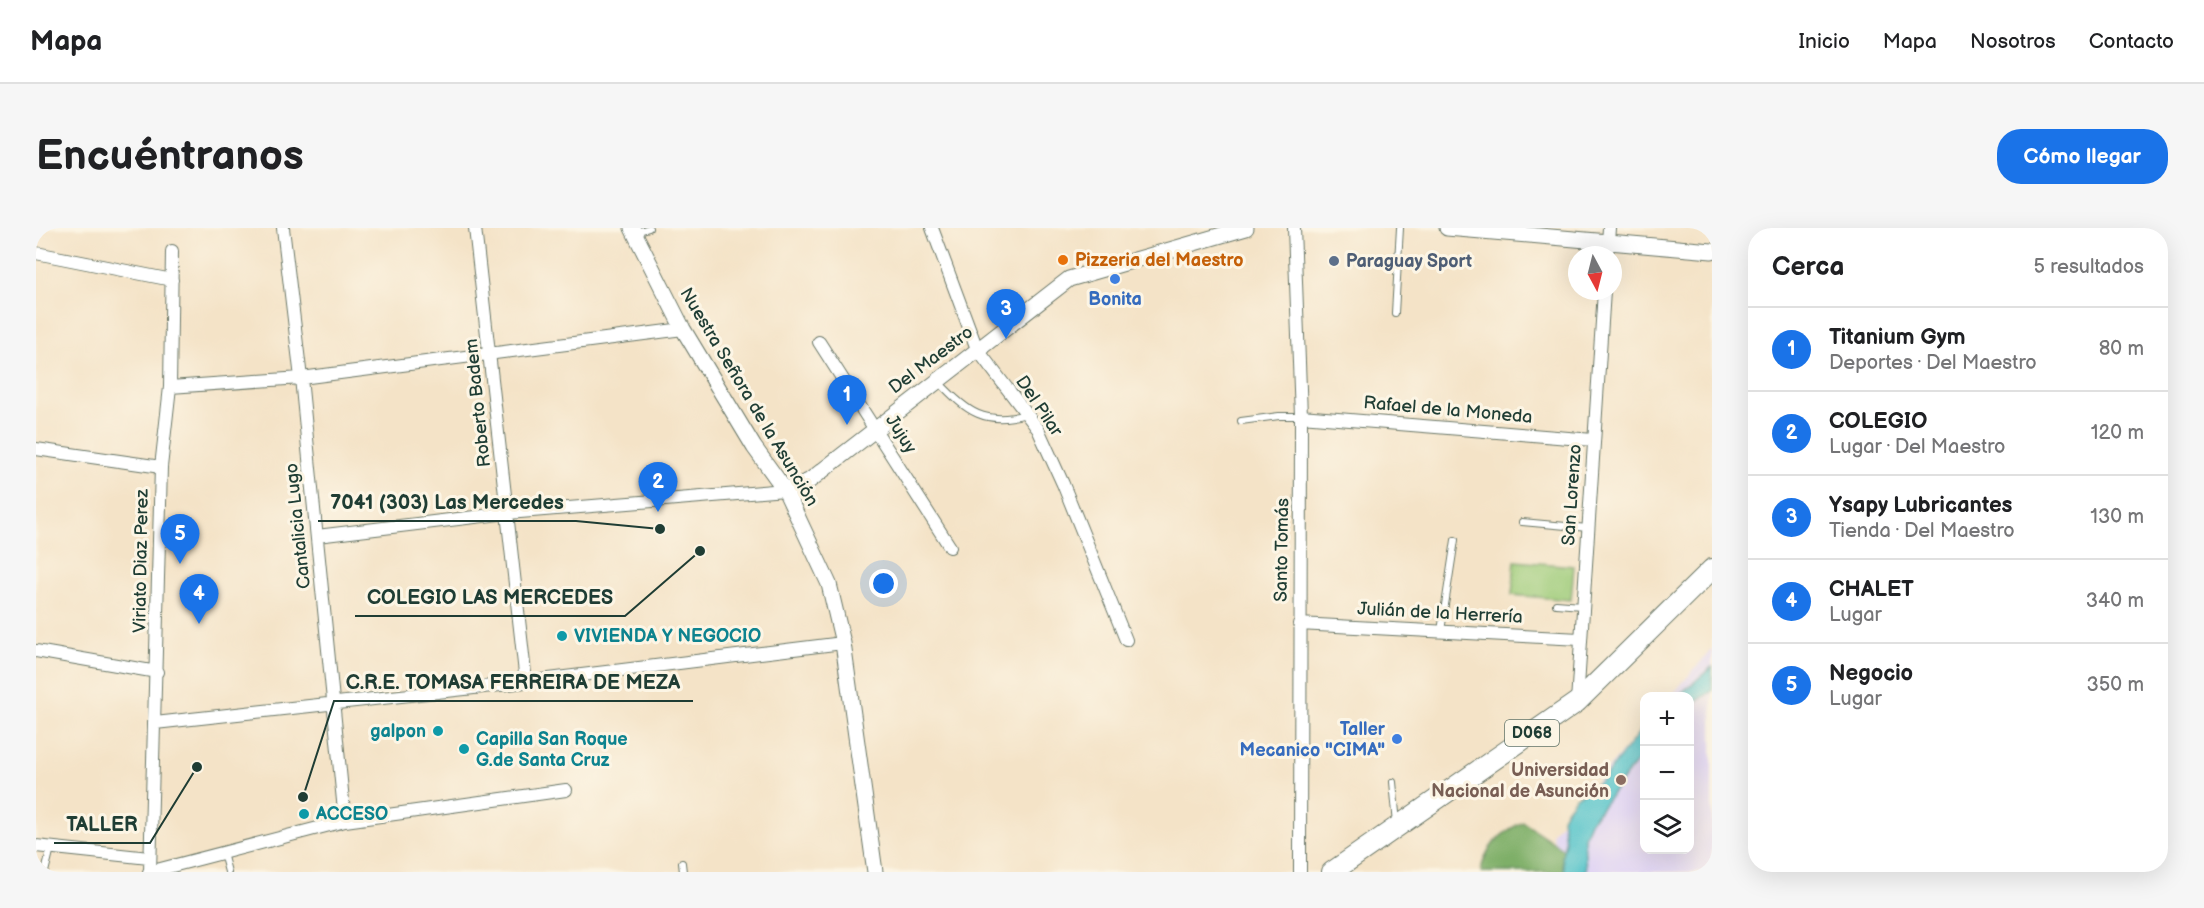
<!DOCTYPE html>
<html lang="es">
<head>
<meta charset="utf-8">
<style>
	body { margin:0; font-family:"Balsamiq Sans",sans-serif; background:#f6f6f6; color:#202124 }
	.controls { position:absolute; right:18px; bottom:18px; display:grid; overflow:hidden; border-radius:12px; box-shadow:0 6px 24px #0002 }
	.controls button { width:54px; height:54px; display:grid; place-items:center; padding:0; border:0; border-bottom:2px solid #e0e0e0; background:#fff; color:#202124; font:30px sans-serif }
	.compass { position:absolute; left:1532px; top:18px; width:54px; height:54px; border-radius:50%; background:#fff; box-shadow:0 6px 24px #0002; rotate:173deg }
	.you { position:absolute; left:848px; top:356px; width:21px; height:21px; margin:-15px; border:4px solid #fff; border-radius:50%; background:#1a73e8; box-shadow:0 0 0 9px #1a73e833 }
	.badge { display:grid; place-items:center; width:39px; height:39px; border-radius:50%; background:#1a73e8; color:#fff; font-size:20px; font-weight:700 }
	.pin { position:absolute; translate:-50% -50px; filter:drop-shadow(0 2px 3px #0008) }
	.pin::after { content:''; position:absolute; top:32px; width:21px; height:18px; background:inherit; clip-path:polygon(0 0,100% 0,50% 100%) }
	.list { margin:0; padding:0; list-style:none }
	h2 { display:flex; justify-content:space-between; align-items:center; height:78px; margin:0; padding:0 24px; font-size:26px }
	h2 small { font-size:20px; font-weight:400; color:#757577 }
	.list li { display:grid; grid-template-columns:39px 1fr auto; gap:18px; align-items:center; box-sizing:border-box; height:84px; padding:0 24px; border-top:2px solid #e0e0e0 }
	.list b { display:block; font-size:22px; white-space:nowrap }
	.list p { margin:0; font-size:20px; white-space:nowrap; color:#757577 }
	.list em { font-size:20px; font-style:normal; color:#757577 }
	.icon { flex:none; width:33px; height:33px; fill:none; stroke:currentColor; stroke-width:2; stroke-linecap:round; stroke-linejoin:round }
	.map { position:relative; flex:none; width:1676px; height:644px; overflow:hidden; border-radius:24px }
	header { display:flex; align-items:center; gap:36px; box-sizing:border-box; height:84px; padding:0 30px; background:#fff; border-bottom:2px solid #e0e0e0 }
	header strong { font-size:28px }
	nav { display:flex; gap:33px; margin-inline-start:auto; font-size:21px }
	.intro { display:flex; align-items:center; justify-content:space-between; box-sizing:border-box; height:144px; padding:0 36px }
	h1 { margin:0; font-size:42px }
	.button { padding:15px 27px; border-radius:24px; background:#1a73e8; color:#fff; font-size:21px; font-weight:700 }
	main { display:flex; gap:36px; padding:0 36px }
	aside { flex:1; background:#fff; border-radius:24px; box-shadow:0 6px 24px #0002 }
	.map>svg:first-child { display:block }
</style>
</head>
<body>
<header>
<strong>Mapa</strong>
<nav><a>Inicio</a><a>Mapa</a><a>Nosotros</a><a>Contacto</a></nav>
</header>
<div class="intro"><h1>Encuéntranos</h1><a class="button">Cómo llegar</a></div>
<main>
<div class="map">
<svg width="1676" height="644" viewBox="0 0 1676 644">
	<rect width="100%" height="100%" fill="#fcf5e5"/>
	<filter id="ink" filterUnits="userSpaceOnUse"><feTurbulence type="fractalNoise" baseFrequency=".0167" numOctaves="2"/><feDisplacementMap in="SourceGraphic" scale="12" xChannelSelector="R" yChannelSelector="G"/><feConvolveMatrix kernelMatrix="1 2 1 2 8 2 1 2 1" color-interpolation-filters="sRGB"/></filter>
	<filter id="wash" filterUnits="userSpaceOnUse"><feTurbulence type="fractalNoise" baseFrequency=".008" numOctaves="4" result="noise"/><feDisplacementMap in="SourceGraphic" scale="24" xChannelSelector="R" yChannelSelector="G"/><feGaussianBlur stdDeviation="1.35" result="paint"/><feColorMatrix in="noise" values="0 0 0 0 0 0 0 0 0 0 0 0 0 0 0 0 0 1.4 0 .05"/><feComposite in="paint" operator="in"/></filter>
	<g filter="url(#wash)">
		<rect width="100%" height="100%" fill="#f4e3c7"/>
		<path fill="#e0d4f4" d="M 1676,421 L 1676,644 L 1534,644 L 1515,606 L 1608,499 L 1608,622 L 1654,622 L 1654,469 L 1635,468 Z"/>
		<path fill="#9dcb78" stroke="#5e8456" stroke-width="1.5" d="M 1479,333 L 1538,338 L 1535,372 L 1476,367 Z"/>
		<path fill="#7eaf68" stroke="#4e764e" stroke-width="1.5" d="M 1487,594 L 1527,621 L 1526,634 L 1528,644 L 1445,644 C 1448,620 1466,604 1487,594 Z"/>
		<path fill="#57c4cb" stroke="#3b8080" stroke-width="1.5" d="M 1676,439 L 1676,463 L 1654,478 L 1654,469 L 1642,468 Z
			M 1608,498 L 1608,524 L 1554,594 L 1548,609 L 1550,644 L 1528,644 L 1526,628 L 1529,613 L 1526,590 L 1530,582 L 1539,570 L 1567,551 Z"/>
	</g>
	<g filter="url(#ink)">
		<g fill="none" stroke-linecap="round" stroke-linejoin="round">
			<defs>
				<path id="service" d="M 600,4 L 613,0
					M 1359,85 L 1364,0
					M 903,154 C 931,184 949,198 990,186
					M 1205,193 L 1243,188 L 1265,188
					M 1486,294 L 1552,300
					M 1520,376 L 1546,378
					M 1405,403 L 1419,312
					M 1357,554 L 1361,595
					M 187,625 L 192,644
					M 646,635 L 647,644
					M 9,644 L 15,620"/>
				<path id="minor" d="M 247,0 L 265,150 L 309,593
					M 439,0 L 490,454
					M 896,0 L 941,121 L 1002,201 L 1027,256 L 1090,412
					M 1258,0 L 1265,188 L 1264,644
					M 0,25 L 136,52
					M 1571,27 L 1573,0
					M 783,114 L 914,319
					M 134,159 L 265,150 L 647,101
					M 1265,188 L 1557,212
					M 0,221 L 125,239
					M 281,308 L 472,285 L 749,262
					M 1263,396 L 1544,411
					M 0,423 L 121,444
					M 1541,474 L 1568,63
					M 119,495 L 456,458 L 807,415
					M 0,618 L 113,630
					M 113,644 L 309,593 L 530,562
					M 114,644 L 125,239 L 134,159 L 136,23"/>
				<path id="tertiary" d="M 596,0 L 647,101 L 718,219 L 749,262 L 793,356 L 807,415 L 839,644
					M 1411,0 L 1676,23
					M 749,262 L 773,253 L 1033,51 L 1210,0"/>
				<path id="primary" d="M 1296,644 L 1541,474 L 1676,341"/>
			</defs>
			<use href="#service" stroke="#6a7767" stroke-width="8"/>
			<use href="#minor" stroke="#6a7767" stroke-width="14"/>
			<use href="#tertiary" stroke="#6a7767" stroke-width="17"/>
			<use href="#primary" stroke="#6a7767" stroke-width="22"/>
			<use href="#service" stroke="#fff" stroke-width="6"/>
			<use href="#minor" stroke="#fff" stroke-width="12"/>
			<use href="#tertiary" stroke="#fff" stroke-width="15"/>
			<use href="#primary" stroke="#fff" stroke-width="20"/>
		</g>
	</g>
	<circle fill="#e8710a" stroke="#fcf5e5" stroke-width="2" cx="1027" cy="32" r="6"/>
	<circle fill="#5c6f8a" stroke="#fcf5e5" stroke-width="2" cx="1298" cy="33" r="6"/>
	<g fill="#3f7fe0" stroke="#fcf5e5" stroke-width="2">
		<circle cx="1079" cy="51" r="6"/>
		<circle cx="1361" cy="511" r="6"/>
	</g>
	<g fill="#0f9aa8" stroke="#fcf5e5" stroke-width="2">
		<circle cx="526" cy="408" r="6"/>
		<circle cx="402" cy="503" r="6"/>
		<circle cx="428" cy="521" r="6"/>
		<circle cx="268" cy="586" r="6"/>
	</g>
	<circle fill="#8d6e63" stroke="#fcf5e5" stroke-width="2" cx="1585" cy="552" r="6"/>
	<g text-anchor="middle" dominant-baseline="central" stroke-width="6" stroke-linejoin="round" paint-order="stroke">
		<rect fill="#fcf5e5" stroke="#617469" stroke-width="1.5" x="1469" y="492" width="54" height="26" rx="4.5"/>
		<g font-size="16" font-weight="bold" fill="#1f3d34">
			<text x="1496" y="505">D068</text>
		</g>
		<g font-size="18" font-weight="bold" fill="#c56008" stroke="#fcf5e5" text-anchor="start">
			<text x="1039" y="32">Pizzeria del Maestro</text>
		</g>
		<g font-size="18" font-weight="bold" fill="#4e5e75" stroke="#fcf5e5" text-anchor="start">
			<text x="1310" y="33">Paraguay Sport</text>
		</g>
		<g font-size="18" font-weight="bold" fill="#366cbe" stroke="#fcf5e5">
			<text x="1079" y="71">Bonita</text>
			<text x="1349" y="501" text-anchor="end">Taller<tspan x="1349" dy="21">Mecanico "CIMA"</tspan></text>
		</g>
		<g font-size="18" fill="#1f3d34" stroke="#fcf5e5">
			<text transform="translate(895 132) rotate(-37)">Del Maestro</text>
			<text transform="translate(713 169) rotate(59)">Nuestra Señora de la Asunción</text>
			<text transform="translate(442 175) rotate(-96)">Roberto Badem</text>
			<text transform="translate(1003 178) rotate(56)">Del Pilar</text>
			<text transform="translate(1412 182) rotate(5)">Rafael de la Moneda</text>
			<text transform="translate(865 206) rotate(58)">Jujuy</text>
			<text transform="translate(1536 267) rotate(-86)">San Lorenzo</text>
			<text transform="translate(262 298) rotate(-96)">Cantalicia Lugo</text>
			<text transform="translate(1246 322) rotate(-89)">Santo Tomás</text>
			<text transform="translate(105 333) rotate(-89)">Viriato Diaz Perez</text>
			<text transform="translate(1404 385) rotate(3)">Julián de la Herrería</text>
		</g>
		<g font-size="18" font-weight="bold" fill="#0d838f" stroke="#fcf5e5" text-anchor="start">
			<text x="538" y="408">VIVIENDA Y NEGOCIO</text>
			<text x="390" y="503" text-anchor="end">galpon</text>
			<text x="440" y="511">Capilla San Roque<tspan x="440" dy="21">G.de Santa Cruz</tspan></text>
			<text x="280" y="586">ACCESO</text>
		</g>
		<g font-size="18" font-weight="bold" fill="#785e54" stroke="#fcf5e5" text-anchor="end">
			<text x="1573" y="542">Universidad<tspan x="1573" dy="21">Nacional de Asunción</tspan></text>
		</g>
	</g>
	<path fill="none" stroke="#1f3d34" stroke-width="2" d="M624 301L540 293H282M664 323L589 388H319M267 569L298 473H657M161 539L114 615H18"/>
	<g fill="#1f3d34" stroke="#fcf5e5" stroke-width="2">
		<circle cx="624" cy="301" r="6"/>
		<circle cx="664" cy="323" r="6"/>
		<circle cx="267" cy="569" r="6"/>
		<circle cx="161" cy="539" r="6"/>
	</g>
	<g font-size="20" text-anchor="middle" font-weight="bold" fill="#1f3d34" stroke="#fcf5e5" stroke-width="6" stroke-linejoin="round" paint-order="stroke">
		<text x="411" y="281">7041 (303) Las Mercedes</text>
		<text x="454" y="376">COLEGIO LAS MERCEDES</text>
		<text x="477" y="461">C.R.E. TOMASA FERREIRA DE MEZA</text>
		<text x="66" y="603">TALLER</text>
	</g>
</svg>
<div class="controls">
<button>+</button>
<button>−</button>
<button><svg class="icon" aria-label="layers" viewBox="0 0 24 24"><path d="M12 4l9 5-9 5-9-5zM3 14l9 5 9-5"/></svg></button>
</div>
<svg class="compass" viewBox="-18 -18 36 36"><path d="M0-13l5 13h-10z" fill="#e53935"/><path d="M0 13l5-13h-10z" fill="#757577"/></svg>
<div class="you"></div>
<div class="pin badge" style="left:811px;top:197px">1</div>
<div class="pin badge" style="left:622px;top:284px">2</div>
<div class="pin badge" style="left:970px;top:111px">3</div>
<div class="pin badge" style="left:163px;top:396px">4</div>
<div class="pin badge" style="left:144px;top:336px">5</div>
</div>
<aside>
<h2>Cerca<small>5 resultados</small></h2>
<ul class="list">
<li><span class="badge">1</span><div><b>Titanium Gym</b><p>Deportes · Del Maestro</p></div><em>80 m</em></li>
<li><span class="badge">2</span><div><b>COLEGIO</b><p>Lugar · Del Maestro</p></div><em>120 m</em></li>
<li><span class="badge">3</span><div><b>Ysapy Lubricantes</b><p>Tienda · Del Maestro</p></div><em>130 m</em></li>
<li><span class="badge">4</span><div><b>CHALET</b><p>Lugar</p></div><em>340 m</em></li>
<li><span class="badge">5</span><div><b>Negocio</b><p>Lugar</p></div><em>350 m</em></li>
</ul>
</aside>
</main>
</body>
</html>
